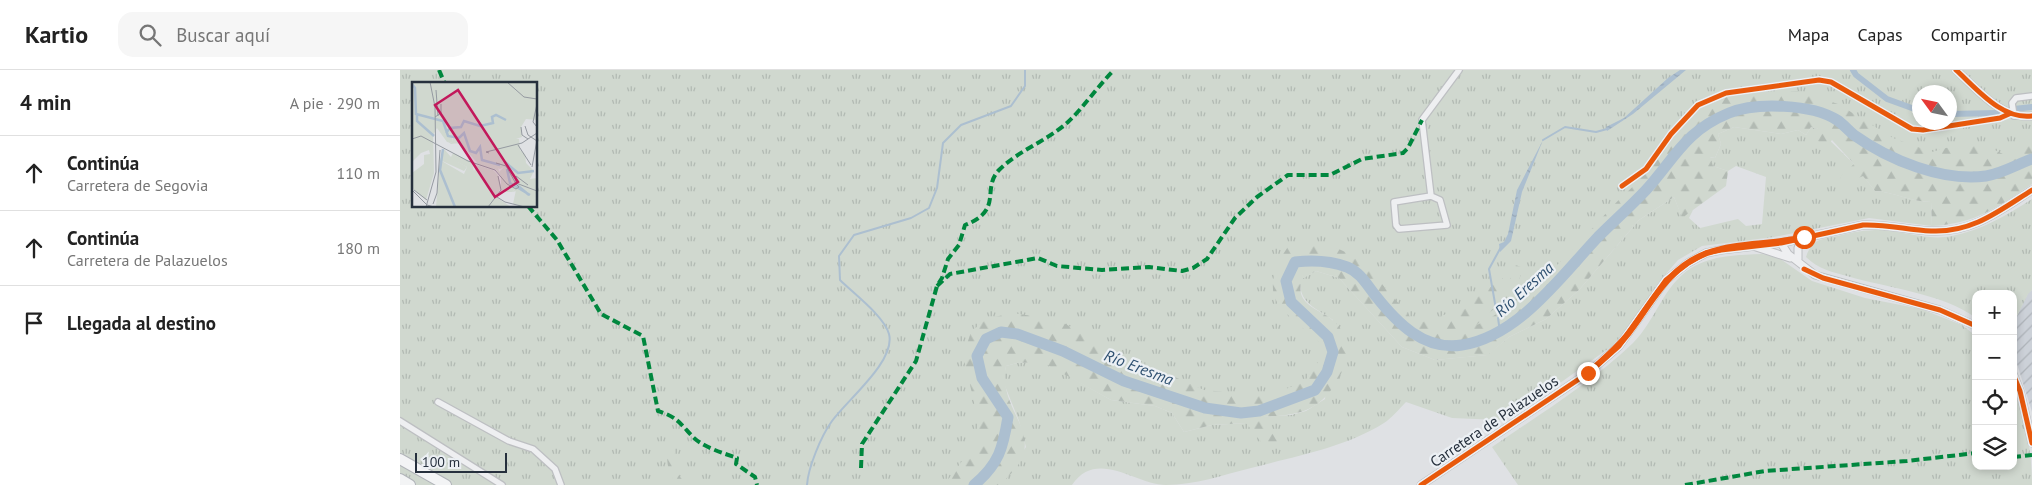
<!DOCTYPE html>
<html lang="es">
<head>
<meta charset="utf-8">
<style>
	body { margin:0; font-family:"PT Sans",sans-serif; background:#f6f6f6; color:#222 }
	.controls { position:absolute; right:15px; bottom:15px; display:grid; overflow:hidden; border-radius:10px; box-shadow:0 2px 8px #0003 }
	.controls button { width:45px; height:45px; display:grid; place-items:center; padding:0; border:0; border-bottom:1px solid #e0e0e0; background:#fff; color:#222; font:25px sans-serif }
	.compass { position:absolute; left:1512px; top:15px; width:45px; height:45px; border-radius:50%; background:#fff; box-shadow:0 2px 8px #0003; rotate:303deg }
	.scale { position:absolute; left:15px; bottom:12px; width:92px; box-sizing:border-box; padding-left:5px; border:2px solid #26303d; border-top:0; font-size:14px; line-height:18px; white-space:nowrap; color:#26303d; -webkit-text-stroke:4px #ecf0f4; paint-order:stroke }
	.stop { position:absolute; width:15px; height:15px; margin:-11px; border:4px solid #ea580c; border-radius:50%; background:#fff }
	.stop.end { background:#ea580c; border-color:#fff; box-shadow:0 1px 5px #0008 }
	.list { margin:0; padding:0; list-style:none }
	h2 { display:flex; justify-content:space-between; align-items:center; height:65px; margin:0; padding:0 20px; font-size:21px }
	h2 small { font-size:16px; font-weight:400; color:#767676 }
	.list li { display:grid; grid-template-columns:32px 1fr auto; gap:15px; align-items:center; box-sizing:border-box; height:75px; padding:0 20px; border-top:1px solid #e0e0e0 }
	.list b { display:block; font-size:19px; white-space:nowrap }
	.list p { margin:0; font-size:16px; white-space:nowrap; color:#767676 }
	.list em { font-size:16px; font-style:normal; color:#767676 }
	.icon { flex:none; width:28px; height:28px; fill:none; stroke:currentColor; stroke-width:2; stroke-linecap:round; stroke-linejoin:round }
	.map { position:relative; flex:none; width:1632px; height:415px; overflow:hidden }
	header { display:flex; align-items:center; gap:30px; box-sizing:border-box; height:70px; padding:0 25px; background:#fff; border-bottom:1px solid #e0e0e0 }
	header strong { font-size:24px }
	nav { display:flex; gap:28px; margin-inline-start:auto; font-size:18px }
	.search { width:350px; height:45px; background:#f6f6f6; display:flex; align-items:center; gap:12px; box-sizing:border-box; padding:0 18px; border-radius:15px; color:#767676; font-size:19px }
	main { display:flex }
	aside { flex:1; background:#fff }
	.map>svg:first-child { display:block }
</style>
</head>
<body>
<header>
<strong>Kartio</strong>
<div class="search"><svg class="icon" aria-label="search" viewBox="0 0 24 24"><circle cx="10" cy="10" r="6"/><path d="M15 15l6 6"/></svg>Buscar aquí</div>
<nav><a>Mapa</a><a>Capas</a><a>Compartir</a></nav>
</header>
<main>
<aside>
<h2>4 min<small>A pie · 290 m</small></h2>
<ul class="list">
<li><svg class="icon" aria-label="ahead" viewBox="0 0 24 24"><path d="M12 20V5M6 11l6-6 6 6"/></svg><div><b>Continúa</b><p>Carretera de Segovia</p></div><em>110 m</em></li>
<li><svg class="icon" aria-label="ahead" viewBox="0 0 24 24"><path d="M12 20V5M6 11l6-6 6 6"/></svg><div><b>Continúa</b><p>Carretera de Palazuelos</p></div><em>180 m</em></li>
<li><svg class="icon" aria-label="arrive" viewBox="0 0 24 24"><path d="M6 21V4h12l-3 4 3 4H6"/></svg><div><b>Llegada al destino</b></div></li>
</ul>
</aside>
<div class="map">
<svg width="1632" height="415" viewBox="0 0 1632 415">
	<defs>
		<pattern id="industrial-furrows" width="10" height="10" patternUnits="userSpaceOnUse" patternTransform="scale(1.25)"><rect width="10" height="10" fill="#ccd1d8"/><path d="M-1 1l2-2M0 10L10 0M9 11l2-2" fill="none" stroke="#afb4ba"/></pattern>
		<pattern id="grass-tufts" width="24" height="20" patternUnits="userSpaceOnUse" patternTransform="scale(1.25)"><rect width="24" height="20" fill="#d0d8cf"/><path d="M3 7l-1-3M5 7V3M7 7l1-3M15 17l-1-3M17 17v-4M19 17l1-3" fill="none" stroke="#b2bab3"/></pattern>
		<pattern id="forest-firs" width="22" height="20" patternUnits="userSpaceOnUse" patternTransform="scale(1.25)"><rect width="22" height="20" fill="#d0d8cf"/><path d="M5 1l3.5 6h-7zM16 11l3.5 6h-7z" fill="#b2bab3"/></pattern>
		<pattern id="water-ripples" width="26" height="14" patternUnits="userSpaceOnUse" patternTransform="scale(1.25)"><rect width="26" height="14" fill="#acbfd0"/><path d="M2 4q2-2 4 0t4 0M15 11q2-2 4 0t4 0" fill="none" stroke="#94a4b4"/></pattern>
	</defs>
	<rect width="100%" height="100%" fill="#dfe1e4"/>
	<path fill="url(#industrial-furrows)" d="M 1632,220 L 1632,342 L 1613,281 L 1613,254 L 1628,223 Z"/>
	<path fill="url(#grass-tufts)" fill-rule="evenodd" d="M 0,0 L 1632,0 L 1632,89 L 1587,106 L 1436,50 L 1332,42 L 1142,228 L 1041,277 L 930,194 L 886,211 L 917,254 L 927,302 L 859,341 L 617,264 L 595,325 L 574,415 L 0,415 ZM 14,14 L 136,14 L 136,136 L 14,136 ZM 1520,22 L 1550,22 L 1550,52 L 1520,52 Z
		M 1334,57 L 1381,64 L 1398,60 L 1406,65 L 1411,57 L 1418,59 L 1454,94 L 1475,121 C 1495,122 1512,132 1531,132 L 1532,156 L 1469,148 L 1374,167 L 1302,176 L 1278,190 L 1259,212 L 1229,257 L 1212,276 L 1160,313 L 1099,350 L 1052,348 L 1006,332 C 999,339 992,348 984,353 C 944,378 896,386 851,398 C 823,405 795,415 766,415 C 736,415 697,378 672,415 L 599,415 L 626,377 L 619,351 L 603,311 L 606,296 L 617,293 L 642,291 L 711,330 L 755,336 L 772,343 L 784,362 L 812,355 L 846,353 L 863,347 L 891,345 L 906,341 L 925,329 L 933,250 C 916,238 897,232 901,209 L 916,201 L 939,208 L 1002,277 L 1035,290 L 1087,285 L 1109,267 L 1146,249 L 1179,220 L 1239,150 L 1274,127 L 1282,147 L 1293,140 L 1289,148 L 1300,158 L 1338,149 L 1346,156 L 1362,154 L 1366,107 L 1336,96 L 1328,101 L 1313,96 L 1309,87 L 1315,88 L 1321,74 L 1318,64 Z
		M 1632,129 L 1632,220 L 1628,224 L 1613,254 L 1613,224 L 1576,224 L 1576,248 C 1542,223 1487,218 1447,206 C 1432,202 1418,199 1406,187 C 1412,169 1421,169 1438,166 C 1452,162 1465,160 1480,160 C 1504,161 1528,171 1552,166 C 1582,160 1607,145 1632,129 Z
		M 1362,184 L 1379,188 L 1412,211 L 1465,228 L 1521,239 L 1562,255 L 1576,266 L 1576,396 L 1613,396 L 1613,318 C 1626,350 1632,381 1632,415 L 1118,415 L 1092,377 C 1140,344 1191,313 1233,273 C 1256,250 1263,216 1291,198 C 1313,185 1338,185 1362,184 Z"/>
	<path fill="url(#forest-firs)" d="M 1399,21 L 1438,34 L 1493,68 L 1532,82 L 1574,70 L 1605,85 L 1617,80 L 1620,71 L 1627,74 L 1632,65 L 1632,114 C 1598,137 1575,154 1532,156 L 1531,132 C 1511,132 1495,122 1475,121 L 1463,106 L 1445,114 L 1440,107 L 1454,94 L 1432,70 L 1425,78 L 1416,69 L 1418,59 L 1411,57 L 1406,65 L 1398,60 L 1381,64 L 1334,57 L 1318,64 L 1321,74 L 1315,88 L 1310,87 L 1313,96 L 1328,101 L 1326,116 L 1282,148 L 1274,127 L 1239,150 L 1179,220 L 1146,249 L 1109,267 L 1088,285 L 1035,290 L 1002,277 L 939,208 L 916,201 L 902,209 C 900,217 899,224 905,231 C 911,238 923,243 930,248 C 955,267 949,294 934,316 C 915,344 894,345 863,347 L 878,372 L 867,379 L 846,353 L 812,355 L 784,362 L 772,343 L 755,336 L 711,330 L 642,292 L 617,293 L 606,296 C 596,346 658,367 599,415 L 544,415 L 578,370 L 578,348 L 563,286 L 571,262 L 586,249 L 612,243 L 658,250 L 714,280 L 804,320 L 869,326 L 905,311 L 918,292 L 920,273 C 910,264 882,242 877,232 C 866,213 879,189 890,174 L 923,172 L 961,189 L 1016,254 L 1062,239 L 1102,208 L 1109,215 L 1113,194 L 1121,197 C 1122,226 1092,236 1077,255 C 1131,228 1170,182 1211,138 C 1223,125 1237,114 1248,100 C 1271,73 1284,42 1320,29 C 1343,20 1374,23 1399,21 Z
		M 275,373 L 274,400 L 287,415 L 278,415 C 266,403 267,390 267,374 Z"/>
	<path fill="url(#water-ripples)" d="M 1280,0 L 1286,0 L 1233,44 L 1207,61 L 1206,57 L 1224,48 L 1268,8 Z
		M 1143,70 L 1122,122 L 1111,171 L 1100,182 L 1099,174 L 1104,172 L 1108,164 L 1117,120 Z"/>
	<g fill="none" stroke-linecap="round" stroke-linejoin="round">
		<path stroke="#acbfd0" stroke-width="2" d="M 1143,70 L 1165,57 L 1196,62 L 1207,59
			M 1096,239 L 1089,199 L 1101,177
			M 1098,248 L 1100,262
			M 407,415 C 408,398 421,366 432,351 C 447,330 496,291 489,264 C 484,246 453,223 440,210 L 439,186 L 454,165 L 511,148 L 529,138 L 537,118 L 543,73 L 561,55 L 611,36 L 625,16 L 625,0"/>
		<path stroke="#acbfd0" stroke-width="6" d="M 1453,0 L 1456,5 L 1487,29 L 1520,41
			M 1614,39 L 1632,37
			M 1550,44 L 1597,43"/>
		<path stroke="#acbfd0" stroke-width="11" d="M 574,415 C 599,394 603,378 608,347 L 582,308 L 577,286 L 586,269 L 601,262 L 617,264 L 663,281 L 724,311 L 805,338 L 841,343 L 859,341 L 915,320 L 927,302 L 933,282 L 928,267 L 891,232 L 886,211 L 895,192 C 912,190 931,191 947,197 C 960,202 967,215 975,225 C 997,253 1024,281 1062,275 C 1119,266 1161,206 1198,167 C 1214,151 1231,136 1246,120 C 1275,88 1285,61 1329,43 C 1356,32 1412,34 1437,50 C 1443,54 1448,60 1454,65 C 1489,90 1543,112 1586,106 C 1601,104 1618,94 1632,89"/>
		<defs>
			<path id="minor" d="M 1614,46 L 1612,33 L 1616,28 L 1632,26
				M 1222,116 L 1246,99 L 1271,64 L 1298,35 L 1326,23 L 1419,10 L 1431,12 L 1512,59 L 1523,60 L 1600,48 L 1609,44
				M 1031,126 L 1040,130 L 1047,155 L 999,159 L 996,155 L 994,132 Z
				M 1031,126 L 1022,50 L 1059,0
				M 38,332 L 109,371 L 133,379 L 155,399 L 161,415
				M 0,351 L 102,415"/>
			<path id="tertiary" d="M 1556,0 C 1577,19 1602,50 1632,46
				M 1381,173 L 1388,184 L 1415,205 L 1540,240 L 1576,256
				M 1356,177 L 1390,188
				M 1398,189 L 1398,178 L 1404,167
				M 1613,304 L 1620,321 L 1632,373
				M 1021,415 L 1188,303 L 1219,276 L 1266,210 L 1288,193 L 1306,183 L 1321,180 L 1381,173 L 1463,155 C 1486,154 1508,160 1531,161 C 1572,163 1599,141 1632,120"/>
			<path id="motorway" d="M 0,389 L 46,415
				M 0,409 L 10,415"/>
		</defs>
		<use href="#minor" stroke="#bdbfc2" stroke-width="8"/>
		<use href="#tertiary" stroke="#bdbfc2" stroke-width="9"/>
		<use href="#motorway" stroke="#b1b4b9" stroke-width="12"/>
		<use href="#minor" stroke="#eeeff1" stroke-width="5.5"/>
		<use href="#tertiary" stroke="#eeeff1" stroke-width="7"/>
		<use href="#motorway" stroke="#f3f4f5" stroke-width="10"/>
		<path stroke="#00873e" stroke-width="4" stroke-dasharray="8 4" stroke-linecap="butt" d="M 39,0 L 45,14
			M 128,136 L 157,170 L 201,244 L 243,266 L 258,341 C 277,347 279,352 292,366 C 302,377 323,383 337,388 L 336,394 L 355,407 L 357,415
			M 537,216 L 550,204 L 638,188 L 657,196 L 702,200 L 749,197 L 782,201 L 793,198 L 807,189 L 835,148 L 857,127 L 888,105 L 930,105 L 962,89 L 1003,83 L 1008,78 L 1022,50
			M 1613,387 L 1632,385
			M 461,398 L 462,374 L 516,291 L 537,216 L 542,208 L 548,189 L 559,175 L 565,155 C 604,140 581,119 599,100 C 619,80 647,71 668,52 C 683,38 698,16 714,0
			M 1285,415 L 1365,401 L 1507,391 L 1576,383"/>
		<defs>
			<path id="cycleway" d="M 1556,0 C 1577,19 1602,50 1632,46
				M 1222,116 L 1246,99 L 1271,64 L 1298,35 L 1326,23 L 1419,10 L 1431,12 L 1512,59 L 1523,60 L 1600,48 L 1609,44
				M 1404,199 L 1423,208 L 1540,240 L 1576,256
				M 1613,304 L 1620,321 L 1632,373
				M 1021,415 L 1188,303 L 1219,276 L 1266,210 L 1288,193 L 1306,183 L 1321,180 L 1381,173 L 1463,155 C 1486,154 1508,160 1531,161 C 1572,163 1599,141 1632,120"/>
		</defs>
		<use href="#cycleway" stroke="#ecf0f4" stroke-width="8"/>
		<use href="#cycleway" stroke="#e8590c" stroke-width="5"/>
	</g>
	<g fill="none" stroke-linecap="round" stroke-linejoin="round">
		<path stroke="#ea580c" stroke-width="6" d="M 1188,303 C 1203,289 1219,277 1231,260 C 1254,229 1269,197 1307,183 C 1338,172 1373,175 1404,167"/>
	</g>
	<g text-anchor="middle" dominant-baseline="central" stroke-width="4.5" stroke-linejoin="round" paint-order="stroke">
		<g font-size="15" fill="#26303d" stroke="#ecf0f4">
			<text transform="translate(1094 351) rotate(-34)">Carretera de Palazuelos</text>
		</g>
		<g font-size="16" font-style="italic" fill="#305171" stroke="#ecf0f4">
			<text transform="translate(1124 219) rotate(-42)">Río Eresma</text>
			<text transform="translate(739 297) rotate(21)">Río Eresma</text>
		</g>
	</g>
	<g transform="translate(12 12)">
		<rect width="125" height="125" fill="#dfe1e4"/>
		<path d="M 0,0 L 125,0 L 125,38 L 114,37 L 109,45 L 110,55 L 104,57 L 107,57 L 108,68 L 113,72 L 114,81 L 122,89 L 118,97 L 125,96 L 125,123 L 122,115 L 114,111 L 121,118 L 117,125 L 101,122 L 104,108 L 111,108 L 98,101 L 96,89 L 93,85 L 72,80 L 86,84 L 87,90 L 92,85 L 95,99 L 91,96 L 103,107 L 100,110 L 89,110 L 89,94 L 84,88 L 67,83 L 49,62 L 42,61 L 42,56 L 47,57 L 49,55 L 40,54 L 41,61 L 35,60 L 25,46 L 21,53 L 22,91 L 14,118 L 0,106 L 0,91 L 12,82 L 12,73 L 18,72 L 17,68 L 9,71 L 0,80 L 0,3 L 4,10 ZM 46,73 L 60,81 L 62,89 L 65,83 L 81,88 L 86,93 L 89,105 L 84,115 L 99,125 L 24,125 L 28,78 L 52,92 L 55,85 L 43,79 Z" fill="#d0d8cf"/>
		<path d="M 0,1 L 4,4 L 5,32 L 14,33 L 26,40 L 35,37 L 34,49 L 37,53 L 46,54 L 54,50 L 60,69 L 63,70 L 65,66 L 69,65 L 69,75 L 74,79 L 93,83 L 100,102 L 122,114 L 125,124 L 115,125 L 121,118 L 113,114 L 110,108 L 100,110 L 103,107 L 94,100 L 92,85 L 88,87 L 70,80 L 68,66 L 65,72 L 57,71 L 52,53 L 42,56 L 42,61 L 46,61 L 39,62 L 35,59 L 40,61 L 41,56 L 32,51 L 31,40 L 20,41 L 12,33 L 5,35 Z" fill="#d0d8cf"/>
		<path d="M 32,67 L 39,75 L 41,71 L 46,73 L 44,79 L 55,85 L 52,89 L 28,78 Z" fill="#d0d8cf"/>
		<path fill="none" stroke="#acbfd0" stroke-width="2.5" d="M 0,2 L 3,6 L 4,32 L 31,39 L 36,54 L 47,56 L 52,51 L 58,69 L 64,71 L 68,65 L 70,78 L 88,83M 5,33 L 5,39 L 22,54M 34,51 L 38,46 L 49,45 L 52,39 L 68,44 L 81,41 L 80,35 L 84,33 L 94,38M 31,67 L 28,88 L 43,125M 93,80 L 106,91 L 122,89M 95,87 L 98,101 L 118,113M 105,103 L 117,113"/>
		<path fill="none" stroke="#959aa1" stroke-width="1" d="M 95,0 L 112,15 L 125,17M 24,8 L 26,34M 125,22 L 121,40 L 125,45M 23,35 L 29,31 L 29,22M 113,44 L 116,53 L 125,59M 109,45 L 110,53 L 116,57M 0,57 L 9,54 L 56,79 L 83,88 L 95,102 L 104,107 L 107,105 L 103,101 L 104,94 L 116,103M 106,63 L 119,83M 77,71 L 74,70 L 110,61 L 125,51M 84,81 L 94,84 L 103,100M 120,85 L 125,58M 104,101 L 125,109M 0,108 L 15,123 L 22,125M 2,108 L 15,118M 85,115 L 93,120 L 113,125M 21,122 L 25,111 L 28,68M 14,125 L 24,90 L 23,25 L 18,0M 76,125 L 89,108 L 86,94"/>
		<path fill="#c2185b" fill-opacity="0.15" stroke="#c2185b" stroke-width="2.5" d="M 46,8 L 106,100 L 83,115 L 23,23 Z"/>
		<rect width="125" height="125" fill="none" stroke="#26303d" stroke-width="2.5"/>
	</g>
</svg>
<div class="controls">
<button>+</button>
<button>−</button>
<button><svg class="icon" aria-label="locate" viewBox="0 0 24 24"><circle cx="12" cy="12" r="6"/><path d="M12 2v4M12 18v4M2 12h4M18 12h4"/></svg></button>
<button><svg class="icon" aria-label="layers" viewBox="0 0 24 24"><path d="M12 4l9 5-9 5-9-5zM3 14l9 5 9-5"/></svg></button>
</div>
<svg class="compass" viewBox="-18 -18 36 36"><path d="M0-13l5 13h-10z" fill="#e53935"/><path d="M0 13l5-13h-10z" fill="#767676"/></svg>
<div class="scale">100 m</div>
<div class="stop" style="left:1404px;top:167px"></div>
<div class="stop end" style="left:1188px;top:303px"></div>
</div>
</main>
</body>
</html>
